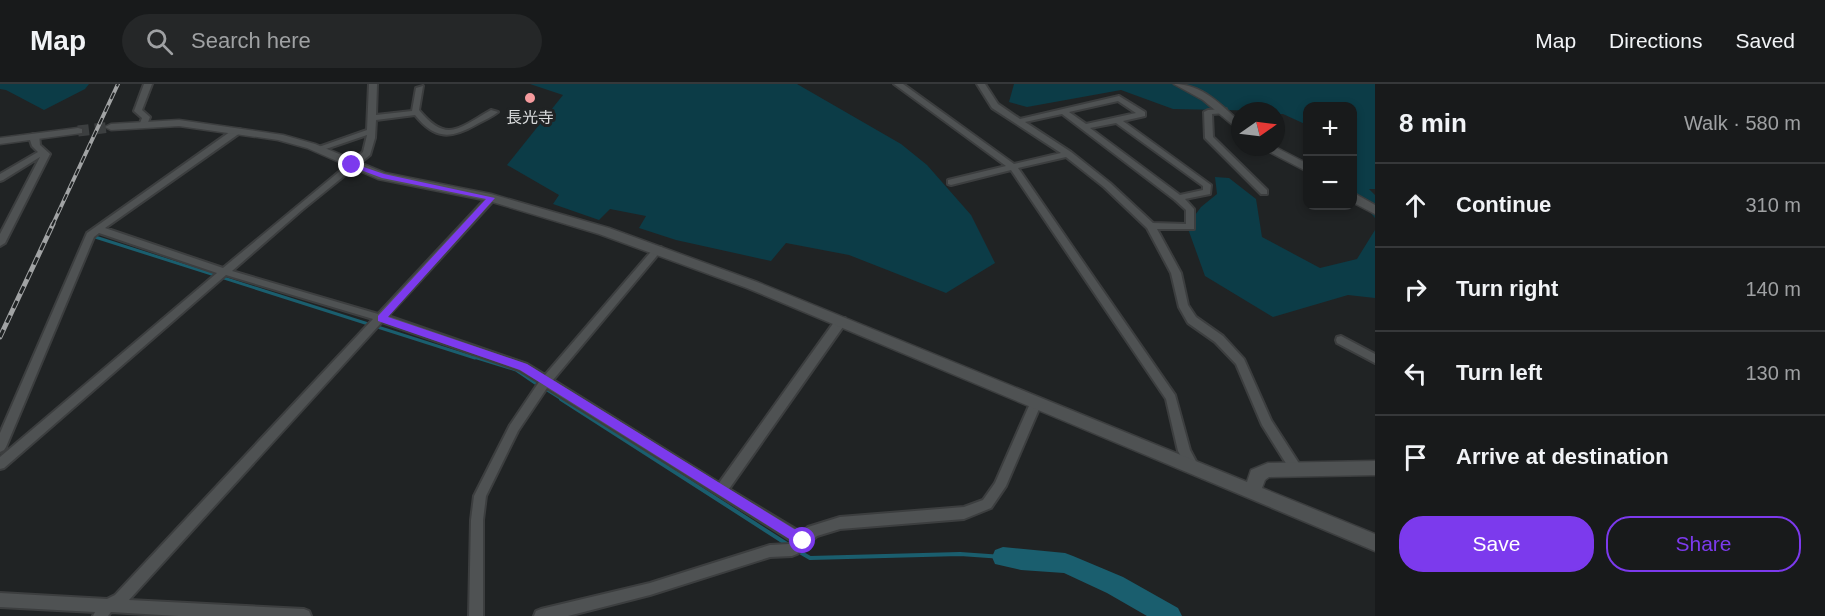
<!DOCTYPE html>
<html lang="en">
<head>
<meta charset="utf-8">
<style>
	body { margin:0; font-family:Helvetica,"Noto Sans JP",sans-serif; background:#252728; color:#f1f3f6 }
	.controls { position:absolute; right:18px; top:18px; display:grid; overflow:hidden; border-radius:12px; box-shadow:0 3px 9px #0003 }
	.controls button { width:54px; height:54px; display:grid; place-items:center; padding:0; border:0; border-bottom:2px solid #36383a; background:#181a1b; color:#f1f3f6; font:30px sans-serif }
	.compass { position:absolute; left:1231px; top:18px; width:54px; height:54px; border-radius:50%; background:#181a1b; box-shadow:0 3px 9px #0003; rotate:76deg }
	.stop { position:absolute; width:18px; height:18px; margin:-14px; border:4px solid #7c3aed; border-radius:50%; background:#fff }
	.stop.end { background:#7c3aed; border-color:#fff; box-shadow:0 2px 6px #0008 }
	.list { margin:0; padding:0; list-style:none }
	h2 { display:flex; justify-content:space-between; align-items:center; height:78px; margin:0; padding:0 24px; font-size:26px }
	h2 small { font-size:20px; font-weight:400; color:#9fa1a3 }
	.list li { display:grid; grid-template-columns:39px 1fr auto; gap:18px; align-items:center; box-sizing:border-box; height:84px; padding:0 24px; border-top:2px solid #36383a }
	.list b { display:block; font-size:22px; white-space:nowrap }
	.list em { font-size:20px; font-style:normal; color:#9fa1a3 }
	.actions { display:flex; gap:12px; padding:18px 24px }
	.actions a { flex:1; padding:14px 0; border:2px solid #7c3aed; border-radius:24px; text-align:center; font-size:21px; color:#7c3aed }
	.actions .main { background:#7c3aed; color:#fff }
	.icon { flex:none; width:33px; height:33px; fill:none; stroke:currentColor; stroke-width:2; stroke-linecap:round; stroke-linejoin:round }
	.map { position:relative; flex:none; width:1375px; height:532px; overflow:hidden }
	header { display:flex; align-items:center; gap:36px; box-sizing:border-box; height:84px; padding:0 30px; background:#181a1b; border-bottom:2px solid #36383a }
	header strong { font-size:28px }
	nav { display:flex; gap:33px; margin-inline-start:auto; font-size:21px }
	.search { width:420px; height:54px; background:#252728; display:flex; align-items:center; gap:15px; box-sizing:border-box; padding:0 21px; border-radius:33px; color:#9fa1a3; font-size:22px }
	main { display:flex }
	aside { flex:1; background:#181a1b }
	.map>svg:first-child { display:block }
</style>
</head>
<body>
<header>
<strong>Map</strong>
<div class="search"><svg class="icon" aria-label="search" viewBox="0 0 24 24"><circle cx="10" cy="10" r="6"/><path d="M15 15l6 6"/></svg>Search here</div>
<nav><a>Map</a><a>Directions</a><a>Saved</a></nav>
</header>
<main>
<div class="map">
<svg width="1375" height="532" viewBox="0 0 1375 532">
	<rect width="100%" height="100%" fill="#202324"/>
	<path fill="#0c3c47" d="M 0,0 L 89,0 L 85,5 L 44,26 L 6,6 L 0,5 Z
		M 530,0 L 797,0 L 901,60 L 927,81 L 971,131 L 995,179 L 946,209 L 849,171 L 786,159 L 771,177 L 676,156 L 639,144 L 646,132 L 610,125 L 599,136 L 553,120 L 559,111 L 507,81 L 563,11 Z
		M 1014,0 L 1375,0 L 1375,105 L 1369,105 L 1375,111 L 1375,134 L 1353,109 L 1352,22 L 1308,22 L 1307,41 L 1283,30 L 1276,30 L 1276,27 L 1173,25 L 1121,6 L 1027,23 L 1009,18 Z
		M 1215,93 L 1229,94 L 1256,115 L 1262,153 L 1320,184 L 1357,175 L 1375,146 L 1375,214 L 1348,211 L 1273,233 L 1205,192 L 1187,142 L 1201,123 L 1217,110 Z"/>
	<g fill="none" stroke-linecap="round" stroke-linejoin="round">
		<path stroke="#1a5e6e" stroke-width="3" d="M 92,152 L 475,274
			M 474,273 L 516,286 L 535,299
			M 544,304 L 563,316"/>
		<path stroke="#1a5e6e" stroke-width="4" d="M 561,315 L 790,462
			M 798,467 L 810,474 L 960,470 L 1003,473"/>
		<path fill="#1a5e6e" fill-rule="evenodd" d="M 1003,463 L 1065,469 L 1073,472 L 1123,493 L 1178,524 L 1182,532 L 1147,532 L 1107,509 L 1064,489 L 1021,486 L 995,480 L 992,473 L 995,466 Z"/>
		<path stroke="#3c3f40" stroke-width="11" stroke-dasharray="11 6" stroke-linecap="butt" d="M 78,47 L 111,43"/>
		<defs>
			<path id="street" d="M 144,0 L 152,0 L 142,26 L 150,33 L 147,41 L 144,41 L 140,39 L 142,34 L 134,27 Z
				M 369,0 L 377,0 L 376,31 L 412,27 L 416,4 L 423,2 L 419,26 C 447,60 459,44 491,26 L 498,28 C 492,33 484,36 477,40 C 451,55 435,56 415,31 L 376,36 L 375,54 L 370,71 L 302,126 L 232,187 L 378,230 L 488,112 L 494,112 L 494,116 L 388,232 L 527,280 L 545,291 L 655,163 L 661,163 L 663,165 L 661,167 L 553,296 L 719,399 L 837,234 L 845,234 L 846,237 L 845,240 L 729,405 L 802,449 L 808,443 L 840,433 L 964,423 L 983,416 L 995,399 L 1032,315 L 1040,315 L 1042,318 L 1006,402 L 991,424 L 964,435 L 840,445 L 817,452 L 797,470 L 792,472 L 770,473 L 650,511 L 568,532 L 534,532 L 536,527 L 541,525 L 650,499 L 770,461 L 789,460 L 792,457 L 547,304 L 518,347 L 486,412 L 483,436 L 483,532 L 469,532 L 471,436 L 474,412 L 510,341 L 539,298 L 519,286 L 382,238 L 129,516 L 304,525 L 309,527 L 311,532 L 178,532 L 111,528 L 108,532 L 93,532 L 95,528 L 0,523 L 0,509 L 107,515 L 115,511 L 373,235 L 226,191 L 4,384 L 0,385 L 0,373 L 217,189 L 99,149 L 94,153 L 6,363 L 4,366 L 0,368 L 0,349 L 87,149 L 234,45 L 240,45 L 240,49 L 105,144 L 223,184 L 363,68 L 367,51 L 320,67 L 317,67 L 313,65 L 367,46 Z
				M 894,0 L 903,0 L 1014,80 L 1061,69 L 992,24 L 977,0 L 985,0 L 998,20 L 1020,35 L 1119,12 L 1145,28 L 1145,32 L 1123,37 L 1211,101 L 1210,110 L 1185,115 L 1194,125 L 1194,145 L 1157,145 L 1181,189 L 1188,221 L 1196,233 L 1223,252 L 1244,275 L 1271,336 L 1300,381 L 1302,385 L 1300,389 L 1296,390 L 1292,389 L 1262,341 L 1236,280 L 1215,258 L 1188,239 L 1179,223 L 1171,189 L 1147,144 L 1104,103 L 1066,73 L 1018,84 L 1175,311 L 1190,366 L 1199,383 L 1197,387 L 1193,388 L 1189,387 L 1178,367 L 1166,315 L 1011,86 L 951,101 L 948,100 L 948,96 L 1006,82 ZM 1118,17 L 1136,29 L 1086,40 L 1069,28 ZM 1062,30 L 1175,116 L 1186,126 L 1186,140 L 1153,139 L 1110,99 L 1071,68 L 1025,38 ZM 1116,39 L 1203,102 L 1203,106 L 1180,111 L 1090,44 Z
				M 1223,25 L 1226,25 L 1226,29 L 1212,30 L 1213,53 L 1267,106 L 1267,110 L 1261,110 L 1205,54 L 1204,28 L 1208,26 Z
				M 33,50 L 39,50 L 40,61 L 50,70 L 5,159 L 0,162 L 0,150 L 40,73 L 3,96 L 0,97 L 0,90 L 38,68 L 32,62 L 30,56 Z
				M 1341,252 L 1375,270 L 1375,279 L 1337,259 L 1336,256 L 1337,253 Z"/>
			<path id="secondary" d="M 1174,0 C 1202,0 1220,20 1240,38 L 1240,47 L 1203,16 Z
				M 179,36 L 283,51 L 315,60 L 385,89 L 491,110 L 609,144 L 757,198 L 1247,398 L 1251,386 L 1268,379 L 1375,377 L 1375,391 L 1269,393 L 1265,396 L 1262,404 L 1375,450 L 1375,467 L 747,204 L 599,150 L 489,117 L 378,95 L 307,64 L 278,56 L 179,42 L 111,46 L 105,43 L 111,40 Z
				M 78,44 L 82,45 L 82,49 L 0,60 L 0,54 Z
				M 1260,63 L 1275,63 L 1308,80 L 1308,88 Z
				M 1352,108 L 1375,121 L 1375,130 L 1352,118 Z"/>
		</defs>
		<use href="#street" stroke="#3c3e3f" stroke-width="4"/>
		<use href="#secondary" stroke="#3c3e3f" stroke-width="3"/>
		<use href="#street" fill="#4f5253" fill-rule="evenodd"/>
		<use href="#secondary" fill="#4f5253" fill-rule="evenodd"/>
		<defs>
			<path id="rail-far1" d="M 52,142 L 118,0"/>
			<path id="rail" d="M 0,253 L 53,140"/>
		</defs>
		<use href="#rail-far1" stroke="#a1a3a4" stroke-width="4"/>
		<use href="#rail" stroke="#a1a3a4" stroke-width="5"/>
		<use href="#rail-far1" stroke="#202324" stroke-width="2" stroke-dasharray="7" stroke-linecap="butt"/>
		<use href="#rail" stroke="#202324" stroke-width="3" stroke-dasharray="8" stroke-linecap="butt"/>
	</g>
	<path fill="#7c3aed" d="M 352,79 L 384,90 L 495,114 L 388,233 L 527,280 L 807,453 L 807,461 L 799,461 L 520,286 L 378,237 L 378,232 L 486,115 L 382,94 L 350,82 L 350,79 Z"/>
	<circle fill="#f59b9e" stroke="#202324" stroke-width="2" cx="530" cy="14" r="6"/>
	<g text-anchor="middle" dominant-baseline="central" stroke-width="6" stroke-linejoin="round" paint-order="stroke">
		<g font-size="16" fill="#dbddde" stroke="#202324">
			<text x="530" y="33">長光寺</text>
		</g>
	</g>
</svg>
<div class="controls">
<button>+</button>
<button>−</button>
</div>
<svg class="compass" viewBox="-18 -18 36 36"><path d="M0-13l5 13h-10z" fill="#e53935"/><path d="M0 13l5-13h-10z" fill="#9fa1a3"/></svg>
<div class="stop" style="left:803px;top:457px"></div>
<div class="stop end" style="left:352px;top:81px"></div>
</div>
<aside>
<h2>8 min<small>Walk · 580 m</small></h2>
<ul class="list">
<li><svg class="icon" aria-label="ahead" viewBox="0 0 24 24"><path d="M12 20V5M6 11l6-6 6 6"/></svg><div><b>Continue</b></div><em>310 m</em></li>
<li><svg class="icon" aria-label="right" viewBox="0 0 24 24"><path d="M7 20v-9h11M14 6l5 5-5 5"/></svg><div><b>Turn right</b></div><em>140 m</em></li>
<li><svg class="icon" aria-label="left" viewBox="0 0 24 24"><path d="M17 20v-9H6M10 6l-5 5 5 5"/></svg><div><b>Turn left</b></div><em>130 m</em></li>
<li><svg class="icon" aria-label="arrive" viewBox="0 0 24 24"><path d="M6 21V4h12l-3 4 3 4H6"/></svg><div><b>Arrive at destination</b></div></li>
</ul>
<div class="actions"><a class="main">Save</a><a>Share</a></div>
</aside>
</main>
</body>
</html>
